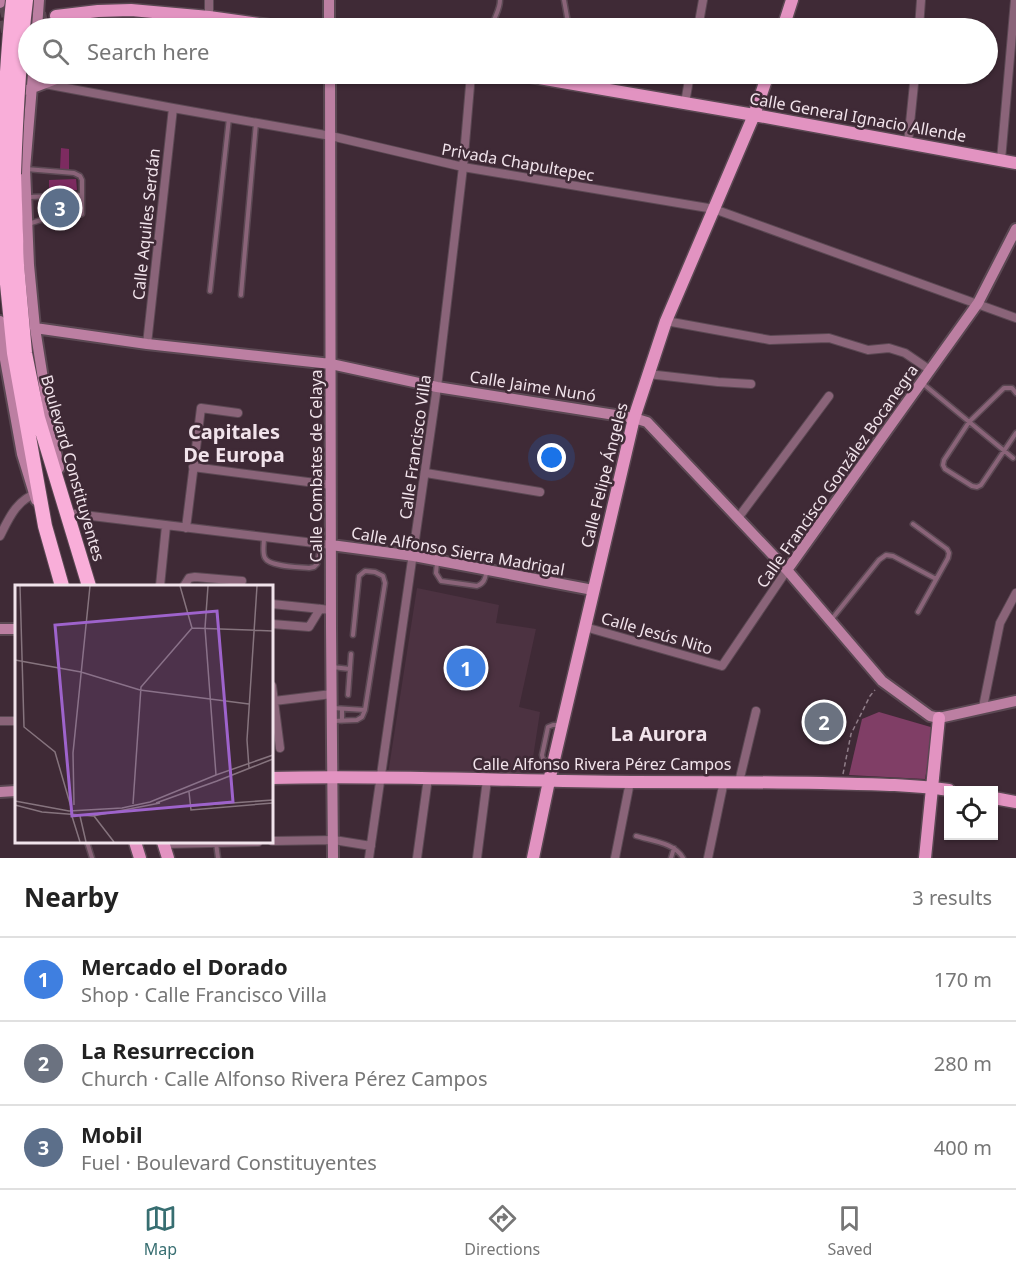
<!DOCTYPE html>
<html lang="en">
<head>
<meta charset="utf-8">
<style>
	body { margin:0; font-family:"Noto Sans",sans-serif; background:#f6f6f6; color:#222 }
	.controls { position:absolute; right:18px; bottom:18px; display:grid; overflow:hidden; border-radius:0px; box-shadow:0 2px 4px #0004 }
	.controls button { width:54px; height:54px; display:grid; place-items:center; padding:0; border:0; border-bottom:2px solid #e0e0e0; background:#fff; color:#222; font:30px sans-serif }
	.you { position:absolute; left:552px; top:458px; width:21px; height:21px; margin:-15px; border:4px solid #fff; border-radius:50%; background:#1a73e8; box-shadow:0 0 0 9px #1a73e833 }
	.badge { display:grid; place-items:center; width:39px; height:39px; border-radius:50%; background:#376e71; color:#fff; font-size:20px; font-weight:700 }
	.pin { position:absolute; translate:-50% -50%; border:3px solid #fff; box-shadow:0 2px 6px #0006 }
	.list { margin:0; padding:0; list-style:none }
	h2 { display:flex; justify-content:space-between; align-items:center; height:78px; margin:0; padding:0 24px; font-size:26px }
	h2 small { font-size:20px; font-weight:400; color:#767676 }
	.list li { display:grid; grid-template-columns:39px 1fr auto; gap:18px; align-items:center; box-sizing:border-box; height:84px; padding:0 24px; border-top:2px solid #e0e0e0 }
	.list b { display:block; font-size:22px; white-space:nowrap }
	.list p { margin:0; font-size:20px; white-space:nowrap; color:#767676 }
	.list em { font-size:20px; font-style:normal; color:#767676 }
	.icon { flex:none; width:33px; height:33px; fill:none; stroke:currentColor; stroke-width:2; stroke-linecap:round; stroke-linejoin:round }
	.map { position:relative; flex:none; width:1016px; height:858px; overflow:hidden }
	.search { position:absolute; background:#fff; box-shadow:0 2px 4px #0004; left:18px; right:18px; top:18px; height:66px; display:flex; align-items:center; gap:15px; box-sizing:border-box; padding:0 21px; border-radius:33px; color:#767676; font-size:22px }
	.sheet { height:330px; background:#fff }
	nav { display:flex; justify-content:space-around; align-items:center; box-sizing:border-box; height:84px; border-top:2px solid #e0e0e0; background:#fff; font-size:16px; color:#767676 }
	nav a { display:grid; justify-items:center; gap:3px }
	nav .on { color:#376e71 }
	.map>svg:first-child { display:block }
</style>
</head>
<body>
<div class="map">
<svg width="1016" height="858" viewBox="0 0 1016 858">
	<rect width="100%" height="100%" fill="#3f2a36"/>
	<path fill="#4c3241" d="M 417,588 L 499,605 L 496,623 L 536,629 L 519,707 L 540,712 L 530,777 L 388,774 Z"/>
	<path fill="#803e66" d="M 879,712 L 934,728 L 925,779 L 849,775 L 862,719 Z"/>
	<path fill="#7d2b60" d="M 61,148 L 69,149 L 69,169 L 60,169 Z
		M 76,179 L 77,190 L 49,191 L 49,180 Z
		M 40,203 L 80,203 L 80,212 L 40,213 Z
		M 809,706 L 827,709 L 845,714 L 837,739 L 803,730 Z"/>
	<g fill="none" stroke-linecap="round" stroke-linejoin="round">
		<path stroke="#5a4651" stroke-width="12" stroke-dasharray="12 6" stroke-linecap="butt" d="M 0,12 L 20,7
			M 0,27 L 56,16"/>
		<defs>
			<path id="lane" d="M 564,0 L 569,28
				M 492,28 C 493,18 500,11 500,0
				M 26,169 L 74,173 L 80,176 L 82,180 L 82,214 L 78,215 L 41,220 L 28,224
				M 29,197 L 82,195
				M 210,291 L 229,118
				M 241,295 L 256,123
				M 922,383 L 1013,458
				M 1016,393 L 1012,388 L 1004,388 L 969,422 L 944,460 L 943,465 L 945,469 L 972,486 L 977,487 L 981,485 L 1016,433
				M 913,524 L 947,549 L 949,553 L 948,558 L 918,612
				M 264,538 C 264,544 262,553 265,558 C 270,567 299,567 309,568 L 314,567 L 317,564 L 321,544
				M 437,562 L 436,573 L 441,581 L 477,586 C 485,583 485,578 487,570
				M 831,620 L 879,560 L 886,555 L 893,556 L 936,579
				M 332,667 L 350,669
				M 348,695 L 351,654
				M 333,708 L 365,710
				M 342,709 L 342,721
				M 333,721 L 357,720 L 362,717 L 365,710 L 385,583 L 383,576 L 375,572 L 365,571 L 359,576 L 353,635
				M 551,764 L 543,759 L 542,755 L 548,727 L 553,725 L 561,725
				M 636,836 C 652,841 675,843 683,858
				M 87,842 L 92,858
				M 216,843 L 218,858
				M 671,858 L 674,848"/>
			<path id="street" d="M 209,17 L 209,0
				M 698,28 L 703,0
				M 919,28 L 921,0
				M 45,84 L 173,108 L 331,136 L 463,167 L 714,209 L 1016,318
				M 685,103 L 690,74
				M 908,143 L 915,74
				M 1001,160 L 1015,0
				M 666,321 L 770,340 L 829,338 L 868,350 L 889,348 L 905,353 L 930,370
				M 147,344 L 173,108
				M 648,374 L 718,382 L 751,384
				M 193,467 L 331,485
				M 426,473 L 540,492
				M 67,513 L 331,545
				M 738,518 L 829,396
				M 186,528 L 201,408 L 238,413
				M 0,536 C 9,518 17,499 38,493
				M 160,586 L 166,526
				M 184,586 L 189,578 L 195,577 L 242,581
				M 272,604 L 331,610
				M 272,624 L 309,627 L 320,609
				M 585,627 L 722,666 L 787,570
				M 272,686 L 280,748
				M 274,701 L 332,694
				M 983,707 L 1000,623 L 1016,593
				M 0,721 L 16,721
				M 739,782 L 756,711
				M 272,841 L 334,840 L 371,846
				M 164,844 L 258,842
				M 369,858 L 437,387 L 463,167 L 471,74
				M 417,858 L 428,778
				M 477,858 L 487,780
				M 615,858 L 630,782
				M 708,858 L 724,781"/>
			<path id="secondary" d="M 329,0 L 329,28
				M 0,3 L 0,0
				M 37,28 L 39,0
				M 180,28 L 207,17
				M 33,74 L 25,169 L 29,265 L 35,328 L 49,417 L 59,468
				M 330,74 L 331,627 L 333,858
				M 27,90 L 69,74
				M 0,321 L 4,354 L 22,454 L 36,500
				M 35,328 L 147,344 L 331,364 L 437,387 L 634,418 L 647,422 L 787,570 L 882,681 L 930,716 L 939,718 L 1016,701
				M 331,545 L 414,556 L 593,590
				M 787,570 L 978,303 L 1016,229
				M 0,629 L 16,629
				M 0,792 L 16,791"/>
			<path id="primary" d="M 56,16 L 98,11 L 131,10 L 209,17 L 288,28
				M 783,28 L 792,0
				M 516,74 L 754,115 L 1016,163
				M 272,778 C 391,775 511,781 631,782 C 694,782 758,782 822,783 C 863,784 907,784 949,790
				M 994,798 L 1016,802
				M 135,842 L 140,858
				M 163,842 L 168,858
				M 533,858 L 549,781 L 634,418 L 666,321 L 754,115 L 768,74
				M 925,858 L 939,718"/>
			<path id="highway" d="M 2,174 L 5,264 L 14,353 L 45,526 L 62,586
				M 14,174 L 17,265 L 25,353 L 38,418 L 89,586"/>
		</defs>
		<use href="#lane" stroke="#5b4853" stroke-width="7"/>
		<use href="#street" stroke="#5b4853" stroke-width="10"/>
		<use href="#secondary" stroke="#5b4853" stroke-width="14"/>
		<use href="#primary" stroke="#5b4853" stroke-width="15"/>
		<use href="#highway" stroke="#5b4853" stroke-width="16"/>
		<path stroke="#907e89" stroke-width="1.5" stroke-dasharray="4.5 3" stroke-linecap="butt" d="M 843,774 L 851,734 L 870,696 L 875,690"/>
		<use href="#lane" stroke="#8a6479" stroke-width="4"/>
		<use href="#street" stroke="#8a6479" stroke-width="8"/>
		<use href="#secondary" stroke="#bc7fa2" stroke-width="10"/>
		<use href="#primary" stroke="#e293c1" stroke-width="12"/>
		<use href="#highway" stroke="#f9aed9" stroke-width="14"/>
		<defs>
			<path id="highway-bridge" d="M 2,174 C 4,116 7,58 13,0
				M 14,174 C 16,116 19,58 26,0"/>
		</defs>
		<use href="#highway-bridge" stroke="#5b4853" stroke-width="16" stroke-linecap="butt"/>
		<use href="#highway-bridge" stroke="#f9aed9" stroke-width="14"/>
	</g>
	<g text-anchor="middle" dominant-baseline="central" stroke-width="5" stroke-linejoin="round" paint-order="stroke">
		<g font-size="16" fill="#f1e3eb" stroke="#3f2a36">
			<text transform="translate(858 117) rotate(10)">Calle General Ignacio Allende</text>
			<text transform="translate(518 162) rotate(10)">Privada Chapultepec</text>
			<text transform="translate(146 224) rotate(-84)">Calle Aquiles Serdán</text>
			<text transform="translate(533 386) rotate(9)">Calle Jaime Nunó</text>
			<text transform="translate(415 447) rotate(-82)">Calle Francisco Villa</text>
			<text transform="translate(316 466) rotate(-90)">Calle Combates de Celaya</text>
			<text transform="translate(73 468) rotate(74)">Boulevard Constituyentes</text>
			<text transform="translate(604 475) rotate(-76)">Calle Felipe Ángeles</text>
			<text transform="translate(837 476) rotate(-55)">Calle Francisco González Bocanegra</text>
			<text transform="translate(458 551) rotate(10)">Calle Alfonso Sierra Madrigal</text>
			<text transform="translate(657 633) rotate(16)">Calle Jesús Nito</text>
			<text x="602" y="764">Calle Alfonso Rivera Pérez Campos</text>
		</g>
		<g font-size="20" font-weight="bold" fill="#f1e3eb" stroke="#3f2a36">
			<text x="234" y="431">Capitales<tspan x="234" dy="23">De Europa</tspan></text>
			<text x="659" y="733">La Aurora</text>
		</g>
	</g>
	<g transform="translate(15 585)">
		<rect width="258" height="258" fill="#3f2a36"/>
		<path fill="none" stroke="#86747e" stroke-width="1.5" d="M 5,1 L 9,142 L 40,167 L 56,222M 165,1 L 177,43M 193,1 L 190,43 L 201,190 L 258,170M 177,43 L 258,46M 0,75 L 66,87 L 125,105 L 234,119M 234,183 L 232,155 L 242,1M 202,196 L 258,174M 174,207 L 176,225 L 258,218M 0,216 L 54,226 L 107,223 L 135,217 L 201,190M 141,218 L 202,196M 118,219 L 126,102 L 177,43M 0,220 L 27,227 L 78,231 L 145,218M 59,220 L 58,168 L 75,1M 175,221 L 258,215M 56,228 L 65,257M 65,231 L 71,257M 79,231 L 99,257"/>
		<path fill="#9e63cc" fill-opacity="0.15" stroke="#9e63cc" stroke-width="3" d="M 202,26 L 218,217 L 57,231 L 40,40 Z"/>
		<rect width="258" height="258" fill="none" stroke="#f1e3eb" stroke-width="3"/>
	</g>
</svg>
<div class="controls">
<button><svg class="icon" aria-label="locate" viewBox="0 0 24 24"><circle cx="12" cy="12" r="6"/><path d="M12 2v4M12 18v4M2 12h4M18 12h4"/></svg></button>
</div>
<div class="you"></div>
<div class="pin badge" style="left:466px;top:668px;background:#3f7fe0">1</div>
<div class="pin badge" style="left:824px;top:722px;background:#6b7280">2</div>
<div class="pin badge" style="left:60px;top:208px;background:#5c6f8a">3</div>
<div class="search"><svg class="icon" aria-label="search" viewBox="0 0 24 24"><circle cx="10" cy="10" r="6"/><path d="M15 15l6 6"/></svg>Search here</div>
</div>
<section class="sheet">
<h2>Nearby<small>3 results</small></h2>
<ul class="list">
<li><span class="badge" style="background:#3f7fe0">1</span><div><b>Mercado el Dorado</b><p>Shop · Calle Francisco Villa</p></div><em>170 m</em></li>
<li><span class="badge" style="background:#6b7280">2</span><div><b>La Resurreccion</b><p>Church · Calle Alfonso Rivera Pérez Campos</p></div><em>280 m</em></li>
<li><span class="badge" style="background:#5c6f8a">3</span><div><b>Mobil</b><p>Fuel · Boulevard Constituyentes</p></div><em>400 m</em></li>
</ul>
</section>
<nav>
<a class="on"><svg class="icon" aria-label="map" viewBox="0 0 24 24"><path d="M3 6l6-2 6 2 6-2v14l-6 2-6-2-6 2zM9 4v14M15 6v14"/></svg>Map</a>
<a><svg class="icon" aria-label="directions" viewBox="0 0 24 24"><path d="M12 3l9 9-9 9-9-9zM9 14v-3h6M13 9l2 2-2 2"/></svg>Directions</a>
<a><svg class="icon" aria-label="saved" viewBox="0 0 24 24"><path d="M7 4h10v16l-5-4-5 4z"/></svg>Saved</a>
</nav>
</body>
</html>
